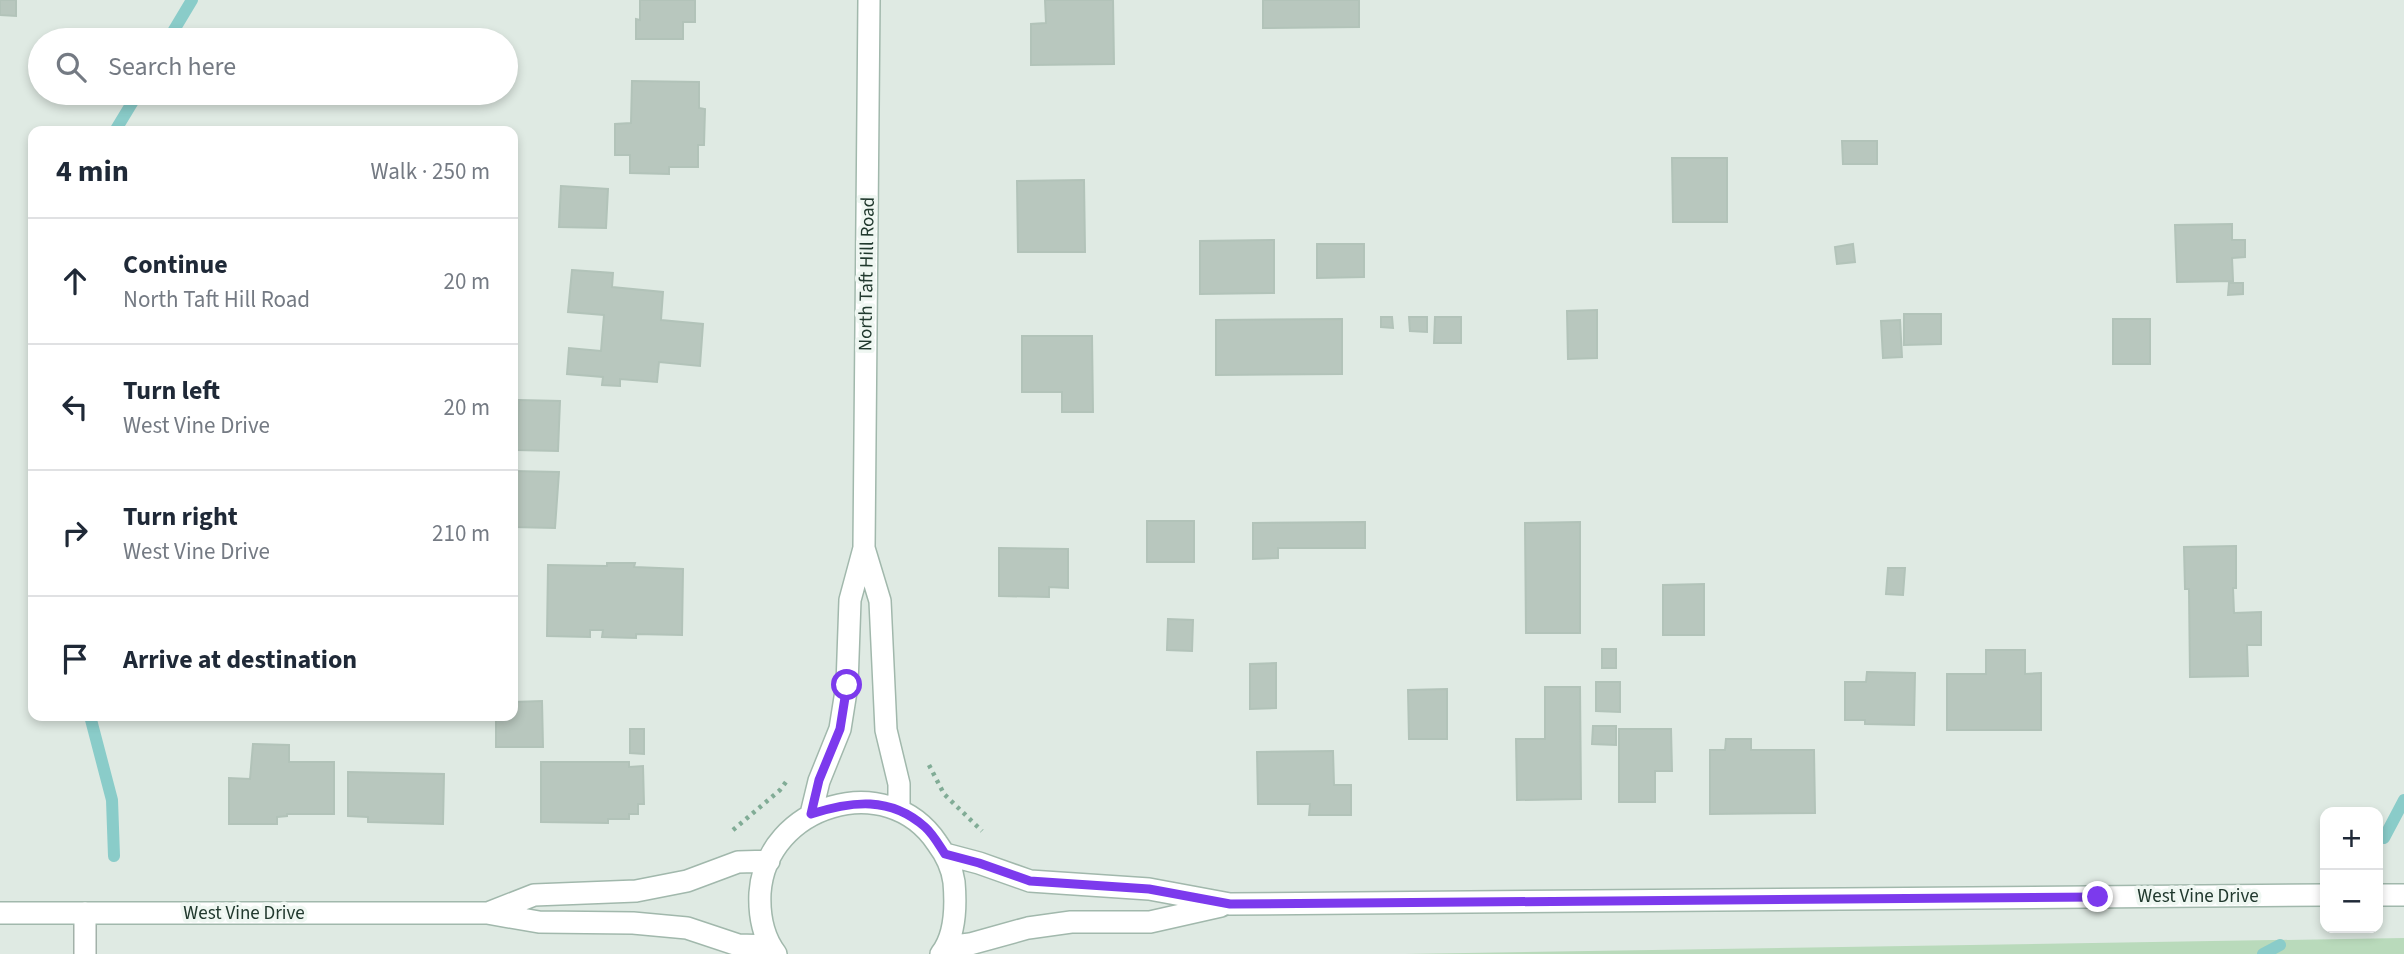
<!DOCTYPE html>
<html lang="en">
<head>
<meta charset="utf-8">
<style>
	body { margin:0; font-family:"Source Sans 3",sans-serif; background:#f2f2f3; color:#1f2937 }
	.controls { position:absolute; right:21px; bottom:21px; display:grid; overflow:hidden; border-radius:14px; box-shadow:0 4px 10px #0003 }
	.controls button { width:63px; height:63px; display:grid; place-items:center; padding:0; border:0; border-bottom:2px solid #e0e1e3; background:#fff; color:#1f2937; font:35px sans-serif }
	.stop { position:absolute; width:21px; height:21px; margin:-16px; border:5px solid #7c3aed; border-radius:50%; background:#fff }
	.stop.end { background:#7c3aed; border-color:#fff; box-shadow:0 2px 7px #0008 }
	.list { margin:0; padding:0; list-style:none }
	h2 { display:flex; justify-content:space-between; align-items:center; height:91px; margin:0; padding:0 28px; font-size:30px }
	h2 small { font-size:23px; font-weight:400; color:#747a83 }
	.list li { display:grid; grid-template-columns:46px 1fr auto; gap:21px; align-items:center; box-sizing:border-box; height:126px; padding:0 28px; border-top:2px solid #e0e1e3 }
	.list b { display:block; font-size:26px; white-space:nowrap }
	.list p { margin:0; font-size:23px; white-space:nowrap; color:#747a83 }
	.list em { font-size:23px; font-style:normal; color:#747a83 }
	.icon { flex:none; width:38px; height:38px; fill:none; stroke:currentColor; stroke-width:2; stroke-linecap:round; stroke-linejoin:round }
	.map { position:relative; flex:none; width:2404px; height:954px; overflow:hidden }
	.search { position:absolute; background:#fff; box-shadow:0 4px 10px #0003; left:28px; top:28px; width:490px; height:77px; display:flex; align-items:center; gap:18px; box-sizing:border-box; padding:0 24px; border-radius:38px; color:#747a83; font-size:26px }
	.panel { position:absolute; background:#fff; box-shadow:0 4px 10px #0003; left:28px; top:126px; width:490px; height:595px; border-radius:14px }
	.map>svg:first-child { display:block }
</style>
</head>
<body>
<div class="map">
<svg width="2404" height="954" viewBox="0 0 2404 954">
	<rect width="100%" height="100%" fill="#dfeae3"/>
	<path fill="#b9dabb" d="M 2404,938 L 2404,954 L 1405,954 Z"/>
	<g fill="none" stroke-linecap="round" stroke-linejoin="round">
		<path stroke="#8accc9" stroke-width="12" d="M 168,40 L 192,0
			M 115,131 L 138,93
			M 90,716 L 112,800 L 114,856
			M 2384,838 L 2404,800
			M 2263,954 L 2280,945"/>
	</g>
	<path fill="#b8c7be" stroke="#b2c3b9" stroke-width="2" d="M 0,0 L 16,0 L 16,16 L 0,15 Z
		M 640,0 L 695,0 L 695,22 L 683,22 L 683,39 L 636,39 L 636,19 L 640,20 Z
		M 1045,0 L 1113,0 L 1114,64 L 1031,65 L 1031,24 L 1046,23 Z
		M 1263,0 L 1359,0 L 1359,27 L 1263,28 Z
		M 632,81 L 699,82 L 699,108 L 705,109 L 704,145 L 698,145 L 698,167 L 669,167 L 669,174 L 630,173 L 630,155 L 615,155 L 615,124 L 631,123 Z
		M 1842,141 L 1877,141 L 1877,164 L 1843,164 Z
		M 1672,158 L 1727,158 L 1727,222 L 1673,222 Z
		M 1084,180 L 1085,252 L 1018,252 L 1017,181 Z
		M 561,186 L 608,189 L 606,228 L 559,227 Z
		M 2232,224 L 2232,240 L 2245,240 L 2245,257 L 2232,258 L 2233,281 L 2177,282 L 2175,225 Z
		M 1274,240 L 1274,293 L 1200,294 L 1200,241 Z
		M 1317,244 L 1364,244 L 1364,277 L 1317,278 Z
		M 1853,244 L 1855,262 L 1837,264 L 1835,247 Z
		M 572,270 L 613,273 L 612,287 L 663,292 L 661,320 L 703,324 L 700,366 L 659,362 L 657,382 L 620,379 L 620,386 L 602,385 L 603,377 L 567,374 L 569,348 L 601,351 L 604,315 L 568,312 Z
		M 2229,283 L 2243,283 L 2243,294 L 2228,295 Z
		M 1597,310 L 1597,358 L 1568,359 L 1567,311 Z
		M 1904,314 L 1941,314 L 1941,344 L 1904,345 Z
		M 1381,317 L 1392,317 L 1393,328 L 1381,327 Z
		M 1409,317 L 1427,317 L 1427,332 L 1410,331 Z
		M 1435,317 L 1461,317 L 1461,343 L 1434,343 Z
		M 1342,319 L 1342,374 L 1216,375 L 1216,320 Z
		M 2113,319 L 2150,319 L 2150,364 L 2113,364 Z
		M 1900,320 L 1902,357 L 1883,358 L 1881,321 Z
		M 1022,336 L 1092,336 L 1093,412 L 1062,412 L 1062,392 L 1022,392 Z
		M 519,400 L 560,401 L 558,451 L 517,450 Z
		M 513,471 L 559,472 L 555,528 L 513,527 Z
		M 1147,521 L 1194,521 L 1194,562 L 1147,562 Z
		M 1365,522 L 1365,548 L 1278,548 L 1278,558 L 1253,559 L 1253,523 Z
		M 1580,522 L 1580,633 L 1526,633 L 1525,523 Z
		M 2236,546 L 2236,588 L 2233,588 L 2234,613 L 2261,612 L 2261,645 L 2247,645 L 2248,676 L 2190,677 L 2189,589 L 2185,589 L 2184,547 Z
		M 999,548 L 1068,549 L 1068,588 L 1049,587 L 1049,597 L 999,596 Z
		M 607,563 L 635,563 L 634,567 L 683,569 L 682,635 L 636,634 L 636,638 L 602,637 L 603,630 L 590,630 L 590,637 L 547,636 L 548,565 L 607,566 Z
		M 1888,568 L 1905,568 L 1903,595 L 1886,594 Z
		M 1704,584 L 1704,635 L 1663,635 L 1663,585 Z
		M 1168,619 L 1193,620 L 1192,651 L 1167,650 Z
		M 1602,649 L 1616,649 L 1616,668 L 1602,668 Z
		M 1986,650 L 2025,650 L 2025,674 L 2041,673 L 2041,730 L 1947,730 L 1947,674 L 1986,674 Z
		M 1276,663 L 1276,708 L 1250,709 L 1250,664 Z
		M 1867,672 L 1915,673 L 1914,725 L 1865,724 L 1865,720 L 1845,720 L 1845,682 L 1866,682 Z
		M 1596,682 L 1620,682 L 1620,712 L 1596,711 Z
		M 1545,687 L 1580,687 L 1581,799 L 1517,800 L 1516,739 L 1545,739 Z
		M 1447,689 L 1447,739 L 1409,739 L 1408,690 Z
		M 542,701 L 543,747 L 496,747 L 496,716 L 513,716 L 513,702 Z
		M 1593,726 L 1616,726 L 1616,745 L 1592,744 Z
		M 630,729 L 644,729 L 644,754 L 630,753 Z
		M 1619,729 L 1671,729 L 1672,771 L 1655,771 L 1655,802 L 1619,802 Z
		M 1726,739 L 1751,739 L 1751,750 L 1814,750 L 1815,813 L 1710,814 L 1710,750 L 1725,750 Z
		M 253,744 L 289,745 L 289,762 L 334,762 L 334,814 L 287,814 L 287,816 L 277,817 L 277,824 L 229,824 L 229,778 L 250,779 Z
		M 1333,751 L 1334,785 L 1351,785 L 1351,815 L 1309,815 L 1310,804 L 1258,804 L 1257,752 Z
		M 541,762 L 629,762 L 629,767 L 643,766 L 644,804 L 638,804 L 638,814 L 629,814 L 629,819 L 608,819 L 608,823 L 541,822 Z
		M 348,772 L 444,774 L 443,824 L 368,822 L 368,817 L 348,816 Z"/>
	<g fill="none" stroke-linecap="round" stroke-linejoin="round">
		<defs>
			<path id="lane" d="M 85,913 L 85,954"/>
			<path id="secondary" d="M 864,548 L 880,601 L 886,730 L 899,784 L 899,809
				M 811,814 L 819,781 L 840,729 L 847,685 L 850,600 L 864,548 L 869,0
				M 945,854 L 979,863 L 1030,881 L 1149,889 L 1230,904 L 2325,895
				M 2378,895 L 2404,895
				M 0,913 L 487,913 L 539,922 L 633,923 L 687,928 L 738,945 L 769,946
				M 488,913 L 534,895 L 636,891 L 687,881 L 738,862 L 769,861
				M 946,947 L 970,944 L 1028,928 L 1071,922 L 1150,922 L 1221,906
				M 776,954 C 763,937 759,915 760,893 C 766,805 887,768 937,843 C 946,855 952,867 954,882 C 956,905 956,935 941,954"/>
		</defs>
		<use href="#lane" stroke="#a2b1a9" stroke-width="24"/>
		<use href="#secondary" stroke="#a1b8ac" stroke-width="24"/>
		<path stroke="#81ac96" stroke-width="4.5" stroke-dasharray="3.5 5" stroke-linecap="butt" d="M 929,765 L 944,794 L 982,831
			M 733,830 L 780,790 L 786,782"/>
		<use href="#lane" stroke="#fff" stroke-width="21"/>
		<use href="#secondary" stroke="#fff" stroke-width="21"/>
	</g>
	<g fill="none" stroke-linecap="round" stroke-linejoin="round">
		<path stroke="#7c3aed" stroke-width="9" d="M 847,685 L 840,729 L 819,780 L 811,814 C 852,801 890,796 925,827 C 933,834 939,845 945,854 L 979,863 L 1030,881 L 1149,889 L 1230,904 L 2098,897"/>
	</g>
	<g text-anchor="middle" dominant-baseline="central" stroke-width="7" stroke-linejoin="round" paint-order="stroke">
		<g font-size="19" fill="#21392e" stroke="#eff7f2">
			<text transform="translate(867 274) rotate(-89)">North Taft Hill Road</text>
			<text x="2198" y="896">West Vine Drive</text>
			<text x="244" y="913">West Vine Drive</text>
		</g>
	</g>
</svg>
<div class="controls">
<button>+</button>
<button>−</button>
</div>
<div class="stop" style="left:847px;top:685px"></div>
<div class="stop end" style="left:2098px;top:897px"></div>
<div class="search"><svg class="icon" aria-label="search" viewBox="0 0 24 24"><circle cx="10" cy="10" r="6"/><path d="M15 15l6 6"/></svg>Search here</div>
<section class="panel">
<h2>4 min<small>Walk · 250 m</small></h2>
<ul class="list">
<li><svg class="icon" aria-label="ahead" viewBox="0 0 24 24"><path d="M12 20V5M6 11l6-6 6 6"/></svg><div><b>Continue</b><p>North Taft Hill Road</p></div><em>20 m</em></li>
<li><svg class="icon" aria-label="left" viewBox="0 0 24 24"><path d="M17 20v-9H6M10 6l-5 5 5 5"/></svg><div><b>Turn left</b><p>West Vine Drive</p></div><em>20 m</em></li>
<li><svg class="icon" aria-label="right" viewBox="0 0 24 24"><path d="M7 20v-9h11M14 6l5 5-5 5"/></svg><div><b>Turn right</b><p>West Vine Drive</p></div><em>210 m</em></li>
<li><svg class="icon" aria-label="arrive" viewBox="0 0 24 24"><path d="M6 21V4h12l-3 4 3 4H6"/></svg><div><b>Arrive at destination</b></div></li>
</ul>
</section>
</div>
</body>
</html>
